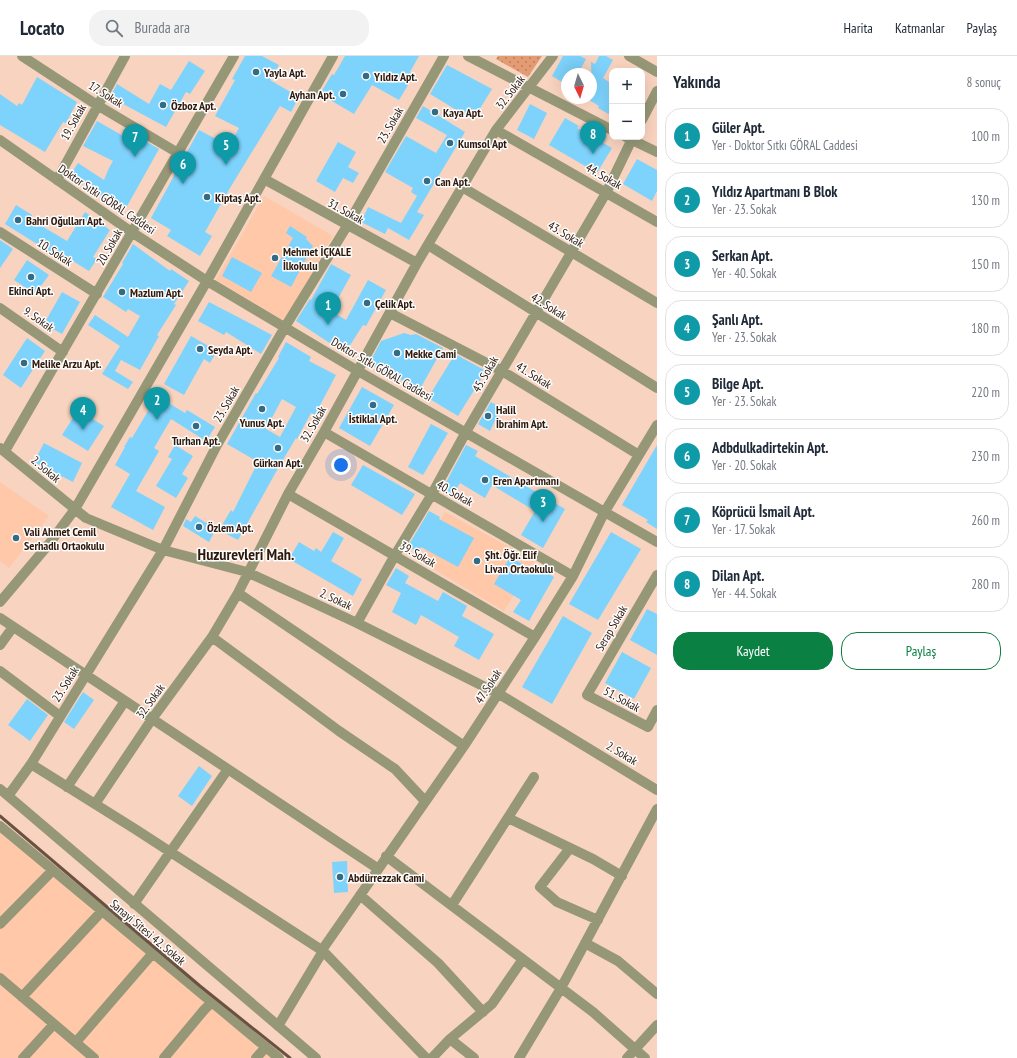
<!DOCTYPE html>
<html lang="tr">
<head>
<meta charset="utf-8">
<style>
	body { margin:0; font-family:"PT Sans Narrow",sans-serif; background:#f2f2f3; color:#1f2937 }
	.controls { position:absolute; right:12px; top:12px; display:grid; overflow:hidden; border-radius:8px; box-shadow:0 4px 16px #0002 }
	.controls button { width:36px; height:36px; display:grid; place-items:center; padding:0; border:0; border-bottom:1px solid #e0e1e3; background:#fff; color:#1f2937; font:20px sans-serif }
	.compass { position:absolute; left:561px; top:12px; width:36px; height:36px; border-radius:50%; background:#fff; box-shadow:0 4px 16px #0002; rotate:175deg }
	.you { position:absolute; left:341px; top:409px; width:14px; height:14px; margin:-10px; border:3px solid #fff; border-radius:50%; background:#1a73e8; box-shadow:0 0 0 6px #1a73e833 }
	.badge { display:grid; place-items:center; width:26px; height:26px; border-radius:50%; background:#0b8043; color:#fff; font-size:13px; font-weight:700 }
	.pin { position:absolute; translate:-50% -33px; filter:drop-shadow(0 1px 2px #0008) }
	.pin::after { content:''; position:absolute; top:21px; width:14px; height:12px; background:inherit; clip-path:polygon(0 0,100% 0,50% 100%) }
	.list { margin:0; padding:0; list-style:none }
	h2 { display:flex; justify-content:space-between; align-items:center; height:52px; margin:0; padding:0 16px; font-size:17px }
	h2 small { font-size:13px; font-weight:400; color:#747a83 }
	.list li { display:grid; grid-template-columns:26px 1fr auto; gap:12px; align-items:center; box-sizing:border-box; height:56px; margin:0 8px 8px; padding:0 8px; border:1px solid #e0e1e3; border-radius:16px }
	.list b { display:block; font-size:15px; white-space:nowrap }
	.list p { margin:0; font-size:13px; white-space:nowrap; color:#747a83 }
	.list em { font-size:13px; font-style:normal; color:#747a83 }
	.actions { display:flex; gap:8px; padding:12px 16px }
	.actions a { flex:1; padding:9px 0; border:1px solid #0b8043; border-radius:16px; text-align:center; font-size:14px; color:#0b8043 }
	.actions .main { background:#0b8043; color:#fff }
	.icon { flex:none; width:22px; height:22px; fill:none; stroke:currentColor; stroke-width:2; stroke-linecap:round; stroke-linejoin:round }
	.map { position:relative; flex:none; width:657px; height:1002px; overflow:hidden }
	header { display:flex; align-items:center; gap:24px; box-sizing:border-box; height:56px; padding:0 20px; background:#fff; border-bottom:1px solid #e0e1e3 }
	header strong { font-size:19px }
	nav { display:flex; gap:22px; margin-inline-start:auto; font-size:14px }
	.search { width:280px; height:36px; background:#f2f2f3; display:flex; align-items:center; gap:10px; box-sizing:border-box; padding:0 14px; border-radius:16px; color:#747a83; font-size:15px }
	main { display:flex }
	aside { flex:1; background:#fff }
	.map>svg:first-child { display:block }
</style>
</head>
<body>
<header>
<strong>Locato</strong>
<div class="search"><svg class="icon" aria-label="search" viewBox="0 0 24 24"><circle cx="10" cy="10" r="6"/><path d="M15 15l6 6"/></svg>Burada ara</div>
<nav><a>Harita</a><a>Katmanlar</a><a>Paylaş</a></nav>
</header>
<main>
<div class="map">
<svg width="657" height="1002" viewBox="0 0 657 1002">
	<defs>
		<pattern id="park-dots" width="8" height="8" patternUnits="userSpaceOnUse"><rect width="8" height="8" fill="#e29b73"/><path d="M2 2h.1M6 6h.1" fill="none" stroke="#b87d5d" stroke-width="1.8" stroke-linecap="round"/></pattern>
	</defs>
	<rect width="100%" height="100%" fill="#f8d3bf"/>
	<path fill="#fec8a9" d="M 264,140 L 333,180 L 284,265 L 216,224 Z
		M 0,426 L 49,460 L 9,512 L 0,505 Z
		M 445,456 L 535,505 L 504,555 L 420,505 Z
		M 0,773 L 273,1002 L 0,1002 Z"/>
	<path fill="url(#park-dots)" d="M 498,0 L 542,0 L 528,21 L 496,3 Z"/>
	<path fill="#7ed3fd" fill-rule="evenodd" d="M 245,0 L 262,0 L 279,9 L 270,24 L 299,41 L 291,56 L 280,50 L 230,132 L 205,176 L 212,180 L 200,200 L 167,180 L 171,174 L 151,162 L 199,74 L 229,90 L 239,72 L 215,60 L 235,24 L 232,23 Z
		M 345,0 L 419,0 L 410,16 L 414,19 L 399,44 L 372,29 L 354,58 L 320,38 L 332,18 L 334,19 Z
		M 563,0 L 580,0 L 586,3 L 578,18 L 567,18 L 567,29 L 552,20 Z
		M 599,0 L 606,0 L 613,4 L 603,22 L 612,28 L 612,60 L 598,52 L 599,50 L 586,42 L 592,42 L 591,6 L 595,8 Z
		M 189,5 L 205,15 L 190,38 L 186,36 L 166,71 L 110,41 L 117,28 L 149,48 L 160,28 L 171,34 Z
		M 447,9 L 492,33 L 473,64 L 430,38 Z
		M 37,21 L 77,46 L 66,67 L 63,66 L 45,96 L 0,69 L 0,38 L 17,50 L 19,47 L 22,49 Z
		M 530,48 L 547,57 L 534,83 L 517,74 Z
		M 423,50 L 465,76 L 417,156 L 424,159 L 409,184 L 388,172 L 385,178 L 361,166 L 368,151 L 401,167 L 417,140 L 411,136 L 413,132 L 385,116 L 406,80 L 436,97 L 447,79 L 416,62 Z
		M 565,62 L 579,70 L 577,72 L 612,92 L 597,117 L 549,89 Z
		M 97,65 L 125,81 L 128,75 L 159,93 L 126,152 L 97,137 L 70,119 L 78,107 L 104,124 L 109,112 L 113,105 L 83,90 Z
		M 338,86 L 356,96 L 348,111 L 359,117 L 353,127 L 343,122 L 335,136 L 316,125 Z
		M 637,103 L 657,114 L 657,135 L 652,145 L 623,128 Z
		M 16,149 L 32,159 L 30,163 L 67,185 L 85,156 L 110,174 L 93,201 L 97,203 L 89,215 L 55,194 L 53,198 L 5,168 Z
		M 290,170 L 307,181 L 306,183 L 313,190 L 291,231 L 271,220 L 293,182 L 286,177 Z
		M 0,184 L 13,193 L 0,212 Z
		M 133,188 L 170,215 L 171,213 L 189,225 L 174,248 L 176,249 L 157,279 L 159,280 L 140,314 L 121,304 L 115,315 L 133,326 L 128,333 L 102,318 L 120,290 L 88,269 L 95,259 L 128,281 L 140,260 L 128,253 L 126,256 L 103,241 L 123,208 L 122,207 Z
		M 232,201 L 262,217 L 251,236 L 222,220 Z
		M 27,204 L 49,219 L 35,238 L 14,224 Z
		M 331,208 L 351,219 L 331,255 L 346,264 L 368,224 L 386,234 L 366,270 L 363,269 L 345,297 L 296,265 L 310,243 L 311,244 Z
		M 62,236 L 80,246 L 62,278 L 44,268 Z
		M 209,246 L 272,279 L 261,298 L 226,276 L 224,279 L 198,265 Z
		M 404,277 L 411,279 L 416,278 L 443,292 L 420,333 L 369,308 L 381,285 Z
		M 191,280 L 217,295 L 210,307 L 204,303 L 184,339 L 164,328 Z
		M 27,282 L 45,295 L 21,332 L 3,319 Z
		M 286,286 L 311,301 L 309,305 L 336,319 L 315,359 L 311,357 L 297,383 L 296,382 L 281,407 L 238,484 L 219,474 L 231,454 L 233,456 L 258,406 L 227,388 L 256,337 L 257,338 L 279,302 L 278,301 ZM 282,343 L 296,351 L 280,381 L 266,373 Z
		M 455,298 L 486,315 L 458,360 L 428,342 Z
		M 362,331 L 394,349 L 370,390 L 339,372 Z
		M 157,340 L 185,357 L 187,354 L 215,371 L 206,385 L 171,363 L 154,392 L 159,395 L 136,435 L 165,451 L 153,474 L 111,451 L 130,418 L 115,409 L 125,391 L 124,391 L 130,381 L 132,382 Z
		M 491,346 L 501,352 L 490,375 L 478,368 Z
		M 78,354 L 104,370 L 88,395 L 62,379 Z
		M 431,368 L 448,377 L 423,419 L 408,411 Z
		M 44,387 L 82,407 L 73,426 L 34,406 Z
		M 175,389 L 193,400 L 182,418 L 188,422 L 176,442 L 156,430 L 172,403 L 168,401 Z
		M 466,389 L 478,395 L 475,400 L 565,453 L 543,492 L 521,479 L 535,455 L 492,429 L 485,442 L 460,427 L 453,439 L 443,432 Z
		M 657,389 L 657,473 L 646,466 L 648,464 L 622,449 Z
		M 363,409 L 415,438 L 402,459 L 351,429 Z
		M 429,455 L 440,461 L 439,463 L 474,482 L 458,511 L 421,491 L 418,496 L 408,490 Z
		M 195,460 L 216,473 L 209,486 L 183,470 L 186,463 L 191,466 Z
		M 333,476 L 344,482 L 331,505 L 362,523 L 353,540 L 289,503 L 299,486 L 314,495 L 316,492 L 321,496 Z
		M 611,476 L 641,493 L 598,564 L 569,548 Z
		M 510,501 L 536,516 L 539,512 L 554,521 L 529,565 L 513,556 L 521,544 L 494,528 Z
		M 396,512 L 409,520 L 405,527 L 438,545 L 443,536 L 467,550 L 462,560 L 494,578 L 479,604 L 454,590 L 459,581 L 421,559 L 416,569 L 392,556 L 401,537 L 386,529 Z
		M 647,553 L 657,558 L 657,599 L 630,584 Z
		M 563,560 L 592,577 L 552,648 L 522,631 Z
		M 622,596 L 651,612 L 634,643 L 605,627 Z
		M 83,636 L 94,644 L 74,673 L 64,666 Z
		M 27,643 L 48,659 L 30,685 L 8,669 Z
		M 199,710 L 212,720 L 192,750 L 178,740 Z
		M 347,805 L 348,836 L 334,837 L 332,806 Z"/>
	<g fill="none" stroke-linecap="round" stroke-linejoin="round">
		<path stroke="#959777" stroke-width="10" d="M 22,0 L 97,49 L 178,97
			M 468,0 L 612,74
			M 629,0 L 657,16
			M 642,64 L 657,35
			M 496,74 L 657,166
			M 626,81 L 657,96
			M 0,84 L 133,177 L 207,225 L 358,315 L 657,486
			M 264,123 L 417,207
			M 57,124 L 125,0
			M 462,131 L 657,247
			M 0,176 L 97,238
			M 428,189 L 657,332
			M 0,252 L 63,296
			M 390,257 L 502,315 L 639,399
			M 324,376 L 573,520
			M 0,392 L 86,462 L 163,494 L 247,516 L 357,567 L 499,638 L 657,734
			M 5,395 L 234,0
			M 288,438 L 535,581
			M 657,519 L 587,639 L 648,671 L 657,654
			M 238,537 L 464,690
			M 0,546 L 49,488 L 75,453 L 207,225 L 333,0
			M 0,562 L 377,812
			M 357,567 L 395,499 L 432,438 L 466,376 L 606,137 L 633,81
			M 212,581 L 339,675 L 395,713 L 425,745
			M 0,589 L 13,571
			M 0,615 L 60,660
			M 31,708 L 135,773 L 323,895 L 426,1002
			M 67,731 L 125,645
			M 0,733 L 316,1002
			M 8,740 L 31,708 L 163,494 L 217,389 L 285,271 L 347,170 L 444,0
			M 95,748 L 152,663 L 212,581 L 238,537 L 288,438 L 324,376 L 417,207 L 496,74 L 553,0
			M 508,762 L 593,803 L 622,820
			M 0,770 L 279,1002
			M 570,792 L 540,831 L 557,846 L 598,864
			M 386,800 L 593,956 L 645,1002
			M 360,839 L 438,907 L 483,956
			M 134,848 L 228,713
			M 452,849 L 534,721
			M 0,868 L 53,814
			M 585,887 L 618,905 L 657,938
			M 322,894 L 464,690 L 535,581 L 573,520 L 604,457 L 657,369
			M 0,922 L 94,1002
			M 22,941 L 102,855
			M 278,970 L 323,895
			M 450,983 L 474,1002
			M 76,986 L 153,897
			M 23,1002 L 54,968
			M 164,1002 L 204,954 L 212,946
			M 256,1002 L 266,991
			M 432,1002 L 450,983 L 492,948 L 523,903
			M 519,1002 L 561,932 L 657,753
			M 627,1002 L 657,969"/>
		<path stroke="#6b5142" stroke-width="3" d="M 0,760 L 200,930 L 290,1002"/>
	</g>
	<g fill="#336b85" stroke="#fdfdfd" stroke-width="1.5">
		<circle cx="256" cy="16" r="4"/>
		<circle cx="366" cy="20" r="4"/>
		<circle cx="343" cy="38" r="4"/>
		<circle cx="163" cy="49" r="4"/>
		<circle cx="435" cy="56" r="4"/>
		<circle cx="450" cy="87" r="4"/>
		<circle cx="427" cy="125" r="4"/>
		<circle cx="207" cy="141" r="4"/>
		<circle cx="18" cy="164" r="4"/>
		<circle cx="275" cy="202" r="4"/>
		<circle cx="31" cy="221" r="4"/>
		<circle cx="122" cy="236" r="4"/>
		<circle cx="367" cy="247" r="4"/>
		<circle cx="200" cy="293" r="4"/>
		<circle cx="397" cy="297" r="4"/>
		<circle cx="24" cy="307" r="4"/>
		<circle cx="373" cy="349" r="4"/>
		<circle cx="262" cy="353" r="4"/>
		<circle cx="488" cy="360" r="4"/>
		<circle cx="196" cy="370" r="4"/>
		<circle cx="278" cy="392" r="4"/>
		<circle cx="485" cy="424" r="4"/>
		<circle cx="199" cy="471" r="4"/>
		<circle cx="16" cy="482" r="4"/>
		<circle cx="477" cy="505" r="4"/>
		<circle cx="340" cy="821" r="4"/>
	</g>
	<g text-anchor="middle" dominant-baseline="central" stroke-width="3" stroke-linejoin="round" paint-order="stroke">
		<g font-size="12" font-weight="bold" fill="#2e180b" stroke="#fdfdfd" text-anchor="start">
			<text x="264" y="16">Yayla Apt.</text>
			<text x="374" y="20">Yıldız Apt.</text>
			<text x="335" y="38" text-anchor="end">Ayhan Apt.</text>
			<text x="171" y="49">Özboz Apt.</text>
			<text x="443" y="56">Kaya Apt.</text>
			<text x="458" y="87">Kumsol Apt</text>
			<text x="435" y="125">Can Apt.</text>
			<text x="215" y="141">Kiptaş Apt.</text>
			<text x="26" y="164">Bahri Oğulları Apt.</text>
			<text x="283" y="195">Mehmet İÇKALE<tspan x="283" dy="14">İlkokulu</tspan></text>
			<text x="31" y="234" text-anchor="middle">Ekinci Apt.</text>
			<text x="130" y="236">Mazlum Apt.</text>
			<text x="375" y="247">Çelik Apt.</text>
			<text x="208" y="293">Seyda Apt.</text>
			<text x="405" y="297">Mekke Cami</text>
			<text x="32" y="307">Melike Arzu Apt.</text>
			<text x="496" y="353">Halil<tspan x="496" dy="14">İbrahim Apt.</tspan></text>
			<text x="373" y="362" text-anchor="middle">İstiklal Apt.</text>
			<text x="262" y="366" text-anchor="middle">Yunus Apt.</text>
			<text x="196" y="384" text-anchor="middle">Turhan Apt.</text>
			<text x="278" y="406" text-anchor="middle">Gürkan Apt.</text>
			<text x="493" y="424">Eren Apartmanı</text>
			<text x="207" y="471">Özlem Apt.</text>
			<text x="24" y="475">Vali Ahmet Cemil<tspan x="24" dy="14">Serhadlı Ortaokulu</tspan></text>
			<text x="485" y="498">Şht. Öğr. Elif<tspan x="485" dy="14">Livan Ortaokulu</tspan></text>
			<text x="348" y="821">Abdürrezzak Cami</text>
		</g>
		<g font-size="12" fill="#2e180b" stroke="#fdfdfd">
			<text transform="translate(510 36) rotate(-52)">32. Sokak</text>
			<text transform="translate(106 38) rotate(32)">17. Sokak</text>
			<text transform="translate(73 66) rotate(-61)">19. Sokak</text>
			<text transform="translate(390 69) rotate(-60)">23. Sokak</text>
			<text transform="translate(604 120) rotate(30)">44. Sokak</text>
			<text transform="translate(107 143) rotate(34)">Doktor Sıtkı GÖRAL Caddesi</text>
			<text transform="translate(346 155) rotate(29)">31. Sokak</text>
			<text transform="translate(566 178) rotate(31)">43. Sokak</text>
			<text transform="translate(109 191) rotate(-60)">20. Sokak</text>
			<text transform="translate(55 196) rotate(33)">10. Sokak</text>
			<text transform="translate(549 250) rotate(32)">42. Sokak</text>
			<text transform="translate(39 263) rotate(35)">9. Sokak</text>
			<text transform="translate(382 313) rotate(30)">Doktor Sıtkı GÖRAL Caddesi</text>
			<text transform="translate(485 318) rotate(-60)">45. Sokak</text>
			<text transform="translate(534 319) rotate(32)">41. Sokak</text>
			<text transform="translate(226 348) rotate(-60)">23. Sokak</text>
			<text transform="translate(313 368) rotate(-60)">32. Sokak</text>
			<text transform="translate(46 413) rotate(40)">2. Sokak</text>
			<text transform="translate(455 437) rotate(30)">40. Sokak</text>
			<text transform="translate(418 498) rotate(30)">39. Sokak</text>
			<text transform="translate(336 543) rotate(25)">2. Sokak</text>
			<text transform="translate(611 572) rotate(-60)">Serap Sokak</text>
			<text transform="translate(65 628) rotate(-58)">23. Sokak</text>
			<text transform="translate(488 630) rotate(-57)">47. Sokak</text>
			<text transform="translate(622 643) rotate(28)">51. Sokak</text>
			<text transform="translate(150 645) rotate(-54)">32. Sokak</text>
			<text transform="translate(622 697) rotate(31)">2. Sokak</text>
			<text transform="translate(148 876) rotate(40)">Sanayi Sitesi 42. Sokak</text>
		</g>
		<g font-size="16" font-weight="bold" fill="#2e180b" stroke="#fdfdfd">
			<text x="246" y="498">Huzurevleri Mah.</text>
		</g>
	</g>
</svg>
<div class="controls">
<button>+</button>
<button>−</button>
</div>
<svg class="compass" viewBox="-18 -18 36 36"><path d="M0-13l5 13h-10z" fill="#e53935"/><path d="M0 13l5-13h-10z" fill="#747a83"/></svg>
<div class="you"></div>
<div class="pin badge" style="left:328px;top:269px;background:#0f9aa8">1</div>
<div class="pin badge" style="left:157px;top:364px;background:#0f9aa8">2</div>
<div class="pin badge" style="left:543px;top:466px;background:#0f9aa8">3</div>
<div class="pin badge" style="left:83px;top:374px;background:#0f9aa8">4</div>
<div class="pin badge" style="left:226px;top:109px;background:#0f9aa8">5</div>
<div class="pin badge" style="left:183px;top:128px;background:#0f9aa8">6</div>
<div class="pin badge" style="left:135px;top:101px;background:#0f9aa8">7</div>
<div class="pin badge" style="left:593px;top:98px;background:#0f9aa8">8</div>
</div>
<aside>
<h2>Yakında<small>8 sonuç</small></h2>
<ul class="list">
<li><span class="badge" style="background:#0f9aa8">1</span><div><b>Güler Apt.</b><p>Yer · Doktor Sıtkı GÖRAL Caddesi</p></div><em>100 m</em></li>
<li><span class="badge" style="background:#0f9aa8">2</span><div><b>Yıldız Apartmanı B Blok</b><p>Yer · 23. Sokak</p></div><em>130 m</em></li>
<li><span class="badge" style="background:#0f9aa8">3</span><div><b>Serkan Apt.</b><p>Yer · 40. Sokak</p></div><em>150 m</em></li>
<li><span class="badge" style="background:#0f9aa8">4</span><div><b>Şanlı Apt.</b><p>Yer · 23. Sokak</p></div><em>180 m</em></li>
<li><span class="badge" style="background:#0f9aa8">5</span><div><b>Bilge Apt.</b><p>Yer · 23. Sokak</p></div><em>220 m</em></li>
<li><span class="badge" style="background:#0f9aa8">6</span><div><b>Adbdulkadirtekin Apt.</b><p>Yer · 20. Sokak</p></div><em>230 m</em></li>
<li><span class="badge" style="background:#0f9aa8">7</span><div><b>Köprücü İsmail Apt.</b><p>Yer · 17. Sokak</p></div><em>260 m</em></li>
<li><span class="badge" style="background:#0f9aa8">8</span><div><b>Dilan Apt.</b><p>Yer · 44. Sokak</p></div><em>280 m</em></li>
</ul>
<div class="actions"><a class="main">Kaydet</a><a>Paylaş</a></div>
</aside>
</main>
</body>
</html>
